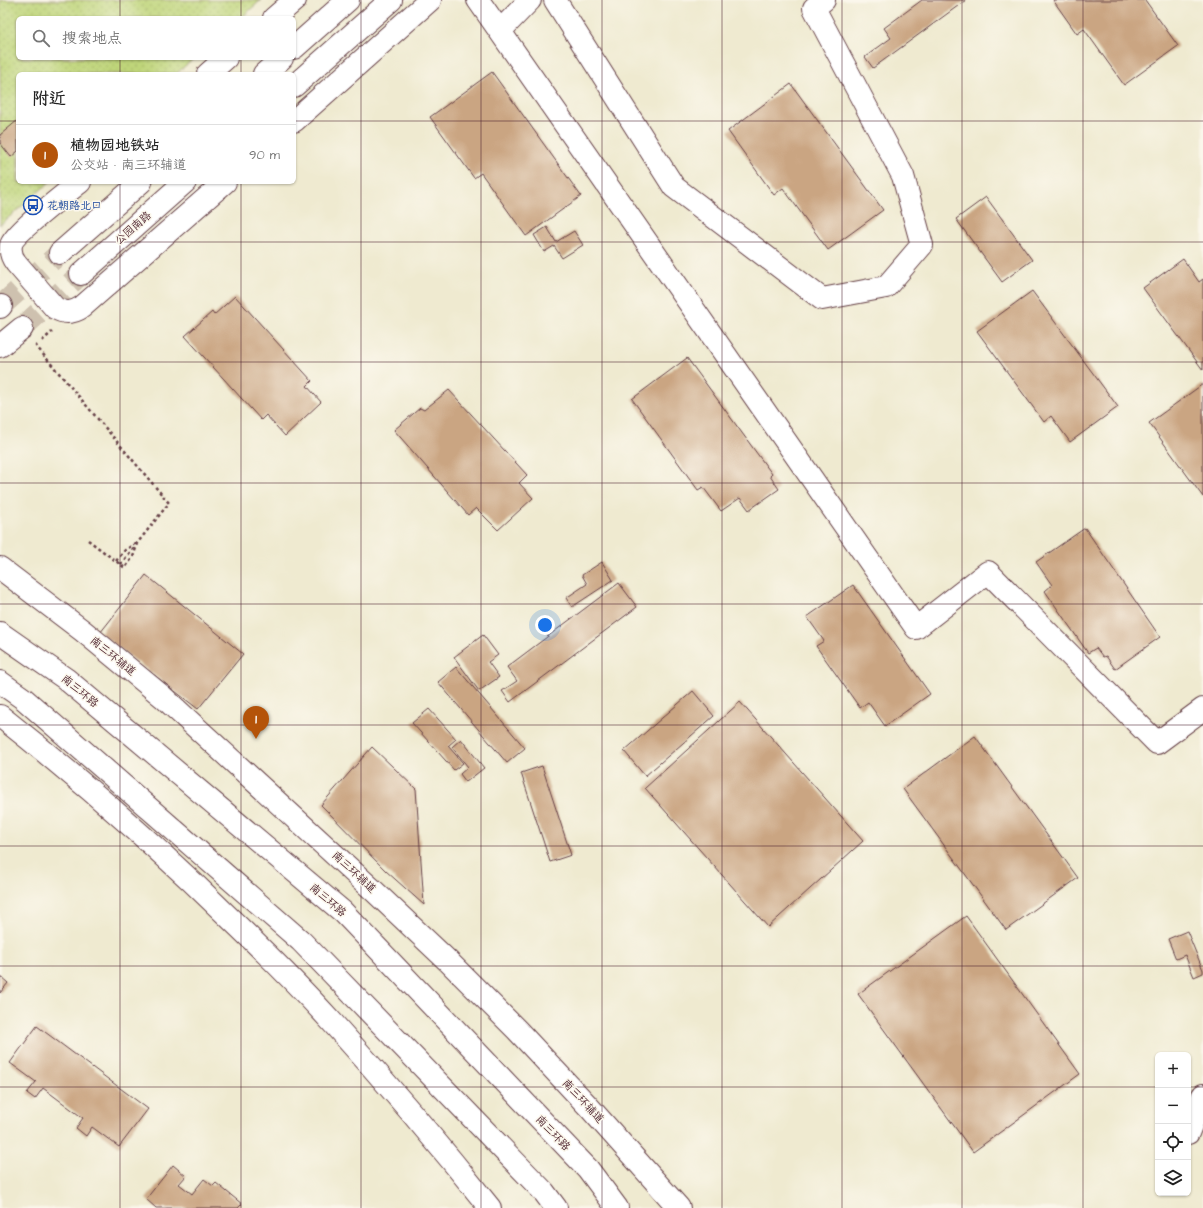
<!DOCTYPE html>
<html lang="zh">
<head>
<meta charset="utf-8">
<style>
	body { margin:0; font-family:"Architects Daughter","LXGW WenKai TC",sans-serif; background:#f6f6f6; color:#222 }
	.controls { position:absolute; right:12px; bottom:12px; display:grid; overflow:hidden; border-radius:6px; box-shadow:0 1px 3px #0004 }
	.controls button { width:36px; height:36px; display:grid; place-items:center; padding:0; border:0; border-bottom:1px solid #e0e0e0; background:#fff; color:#222; font:20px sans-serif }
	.you { position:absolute; left:545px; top:625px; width:14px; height:14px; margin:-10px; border:3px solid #fff; border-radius:50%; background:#1a73e8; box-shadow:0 0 0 6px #1a73e833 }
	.badge { display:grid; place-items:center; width:26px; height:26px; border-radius:50%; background:#b45309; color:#fff; font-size:13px; font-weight:700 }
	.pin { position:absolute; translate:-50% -33px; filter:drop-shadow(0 1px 2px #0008) }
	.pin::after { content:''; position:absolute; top:21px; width:14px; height:12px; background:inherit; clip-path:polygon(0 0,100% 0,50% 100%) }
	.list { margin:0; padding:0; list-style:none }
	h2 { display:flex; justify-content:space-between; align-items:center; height:52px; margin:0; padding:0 16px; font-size:17px }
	h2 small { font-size:13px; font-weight:400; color:#767676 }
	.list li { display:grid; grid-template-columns:26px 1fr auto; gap:12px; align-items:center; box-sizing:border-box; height:60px; padding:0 16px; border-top:1px solid #e0e0e0 }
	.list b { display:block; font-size:15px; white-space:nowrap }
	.list p { margin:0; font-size:13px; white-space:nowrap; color:#767676 }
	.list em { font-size:13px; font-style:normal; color:#767676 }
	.icon { flex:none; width:22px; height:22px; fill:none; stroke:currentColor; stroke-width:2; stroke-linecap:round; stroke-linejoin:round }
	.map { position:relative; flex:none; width:1203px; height:1208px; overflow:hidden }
	.search { position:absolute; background:#fff; box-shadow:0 1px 3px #0004; left:16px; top:16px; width:280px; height:44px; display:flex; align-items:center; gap:10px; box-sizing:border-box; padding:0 14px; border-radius:6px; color:#767676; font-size:15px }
	.panel { position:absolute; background:#fff; box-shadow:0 1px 3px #0004; left:16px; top:72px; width:280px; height:112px; border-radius:6px }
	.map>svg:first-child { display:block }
</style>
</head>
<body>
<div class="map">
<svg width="1203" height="1208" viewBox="0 0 1203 1208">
	<defs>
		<pattern id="park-dots" width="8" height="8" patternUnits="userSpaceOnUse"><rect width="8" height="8" fill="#bfd57a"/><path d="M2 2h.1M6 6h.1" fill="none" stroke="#a6b66a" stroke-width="1.8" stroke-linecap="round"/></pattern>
	</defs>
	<rect width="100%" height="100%" fill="#fbf7ec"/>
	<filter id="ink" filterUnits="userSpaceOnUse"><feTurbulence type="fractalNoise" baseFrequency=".025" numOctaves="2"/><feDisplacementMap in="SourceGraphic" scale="8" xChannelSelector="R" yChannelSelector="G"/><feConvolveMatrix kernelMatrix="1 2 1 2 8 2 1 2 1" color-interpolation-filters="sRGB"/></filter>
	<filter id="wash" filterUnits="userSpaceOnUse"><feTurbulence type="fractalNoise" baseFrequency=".012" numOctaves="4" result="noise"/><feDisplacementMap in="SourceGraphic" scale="16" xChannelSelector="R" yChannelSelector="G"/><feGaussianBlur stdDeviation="0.9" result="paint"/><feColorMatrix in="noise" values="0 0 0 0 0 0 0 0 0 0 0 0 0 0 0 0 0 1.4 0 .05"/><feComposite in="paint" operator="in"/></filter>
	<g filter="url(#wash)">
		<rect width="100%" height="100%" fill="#efead0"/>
		<path fill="url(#park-dots)" stroke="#847a52" d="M 0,0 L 261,0 L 241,18 L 18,18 L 18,58 L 194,58 L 176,74 L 18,74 L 18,182 L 50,182 L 0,225 Z"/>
		<g id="blocks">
			<path fill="#caa582" d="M 922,0 L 966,0 L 873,68 L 865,57 L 891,38 L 884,28 Z
				M 1053,0 L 1145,0 L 1178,46 L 1124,85 L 1084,29 L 1077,34 Z
				M 492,72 L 581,196 L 526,236 L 481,173 L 474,178 L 430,117 Z
				M 791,84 L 883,210 L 828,250 L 783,188 L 774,195 L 728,131 Z
				M 18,120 L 18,151 L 11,157 L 0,143 L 0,135 Z
				M 986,197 L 1032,260 L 1002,282 L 956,219 Z
				M 547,227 L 556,242 L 574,231 L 583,245 L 562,258 L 554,246 L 544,252 L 534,235 Z
				M 1183,259 L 1199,282 L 1203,279 L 1203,370 L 1143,288 Z
				M 1032,291 L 1118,407 L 1070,442 L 1051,416 L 1044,422 L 977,331 Z
				M 235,296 L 312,381 L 307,386 L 321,402 L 285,436 L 266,415 L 261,420 L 185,336 L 212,312 L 214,315 Z
				M 687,358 L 772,474 L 770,476 L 772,479 L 779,489 L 749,510 L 740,498 L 721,511 L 703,487 L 698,490 L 632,399 Z
				M 1203,384 L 1203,497 L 1149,423 Z
				M 449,390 L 527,475 L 519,483 L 533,498 L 498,530 L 476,508 L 468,515 L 394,430 L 420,408 L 424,410 Z
				M 1085,528 L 1160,637 L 1115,669 L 1106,656 L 1103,657 L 1096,648 L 1088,653 L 1045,591 L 1052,585 L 1036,562 Z
				M 602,562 L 613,580 L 572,607 L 566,598 L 587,584 L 582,575 Z
				M 146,575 L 243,654 L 198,709 L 100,633 Z
				M 619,583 L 637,607 L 510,702 L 502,691 L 517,681 L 507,667 Z
				M 853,585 L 930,694 L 885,726 L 868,702 L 860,708 L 816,646 L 824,641 L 807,617 Z
				M 483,635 L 498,655 L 488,662 L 499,677 L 479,691 L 454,657 Z
				M 456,667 L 525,748 L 507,763 L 438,682 Z
				M 693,691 L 714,716 L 645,776 L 624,751 Z
				M 740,702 L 863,841 L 768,927 L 645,788 Z
				M 429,709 L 456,739 L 448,746 L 463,763 L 454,770 L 412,723 Z
				M 975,736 L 1078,878 L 1006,930 L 903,789 Z
				M 461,739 L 484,768 L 466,782 L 460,774 L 468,767 L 452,747 Z
				M 372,747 L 416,789 L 424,905 L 386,871 L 321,805 Z
				M 542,766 L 571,855 L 550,862 L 521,773 Z
				M 966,916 L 1080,1074 L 973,1152 L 858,994 Z
				M 1187,931 L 1203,970 L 1203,973 L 1194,977 L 1185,955 L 1176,959 L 1168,939 Z
				M 0,976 L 8,983 L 0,993 Z
				M 37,1026 L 148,1109 L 119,1147 L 92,1127 L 86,1136 L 76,1128 L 83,1118 L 43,1088 L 35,1099 L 27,1093 L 36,1082 L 10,1063 Z
				M 173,1165 L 186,1176 L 179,1184 L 192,1194 L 204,1179 L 213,1186 L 216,1183 L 242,1204 L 238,1208 L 156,1208 L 146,1199 Z"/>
		</g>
	</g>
	<g filter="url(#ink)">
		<use href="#blocks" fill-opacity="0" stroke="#633d44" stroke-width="1"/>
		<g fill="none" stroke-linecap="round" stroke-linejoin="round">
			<path stroke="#cec1af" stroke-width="22" stroke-dasharray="22 11" stroke-linecap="butt" d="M 1,306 L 60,253
				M 22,328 L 81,274"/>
			<defs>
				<path id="minor" d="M 478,0 L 916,628 L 988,572 L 1157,743 L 1203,709
					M 555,0 L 674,187 L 822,299 L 886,287 L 922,245 L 903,176 L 814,8 L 824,0
					M 500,31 L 530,0
					M 1188,1133 L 1203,1095"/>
				<path id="major" d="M 274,18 L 295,0
					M 294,48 L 348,0
					M 208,74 L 226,58
					M 264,74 L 282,58
					M 294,86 L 391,0
					M 294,121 L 430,0
					M 80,182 C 68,192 13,234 11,245 C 10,251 12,258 16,263 L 55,308 C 65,314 73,313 82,307 L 225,182
					M 60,253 L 141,182
					M 81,274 L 185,182
					M 0,307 L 1,306
					M 0,346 L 22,328
					M 0,568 L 83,631 L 163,697 L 374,891 L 448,961 L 517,1030 L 588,1106 L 679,1208
					M 0,716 C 84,782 164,853 241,929 C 272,959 302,989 331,1021 C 386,1082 439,1144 490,1208"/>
				<path id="highway" d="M 0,633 L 66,679 L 343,912 L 588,1169 L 617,1208
					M 0,682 L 24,699 L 301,941 L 544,1192 L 556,1208"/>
			</defs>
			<use href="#minor" stroke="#633d44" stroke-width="24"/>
			<use href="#major" stroke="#633d44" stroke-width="24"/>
			<use href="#highway" stroke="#633d44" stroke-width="24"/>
			<path stroke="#633d44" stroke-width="2.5" stroke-dasharray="3 3" stroke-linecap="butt" d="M 42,341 L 52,332
				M 37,345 L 36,346 L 169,503 L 120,565
				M 88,540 L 125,568 L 133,557 L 137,545
				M 116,561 L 125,550 L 136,543"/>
			<use href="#minor" stroke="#fff" stroke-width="22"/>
			<use href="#major" stroke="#fff" stroke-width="22"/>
			<use href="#highway" stroke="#fff" stroke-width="22"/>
		</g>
	</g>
	<path fill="none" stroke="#4a1f2b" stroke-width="1" stroke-opacity="0.55" d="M 120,0 L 120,18M 241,0 L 241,18M 361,0 L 361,1208M 481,0 L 481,1208M 602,0 L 602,1208M 722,0 L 722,1208M 842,0 L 842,1208M 962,0 L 962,1208M 1083,0 L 1083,1208M 120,58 L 120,74M 241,58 L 241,74M 0,121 L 18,121M 294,121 L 1203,121M 120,182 L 120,1208M 241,182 L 241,1208M 0,242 L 1203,242M 0,362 L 1203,362M 0,483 L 1203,483M 0,604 L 1203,604M 0,725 L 1203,725M 0,846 L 1203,846M 0,966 L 1203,966M 0,1087 L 1158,1087M 1188,1087 L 1203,1087"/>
	<defs>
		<symbol id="bus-ring" viewBox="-11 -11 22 22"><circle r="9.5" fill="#fbf7ec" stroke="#1a4fb4" stroke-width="1.5"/><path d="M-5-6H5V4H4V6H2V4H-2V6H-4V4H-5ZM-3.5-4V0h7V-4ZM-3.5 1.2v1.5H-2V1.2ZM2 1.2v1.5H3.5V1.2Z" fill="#1a4fb4"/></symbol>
	</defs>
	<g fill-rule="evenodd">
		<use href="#bus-ring" x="22" y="194" width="22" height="22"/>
	</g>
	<g text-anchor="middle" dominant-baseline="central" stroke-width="3" stroke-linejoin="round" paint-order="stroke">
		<g font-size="11" fill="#164399" stroke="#fbf7ec" text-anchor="start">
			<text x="47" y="205">花朝路北口</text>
		</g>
		<g font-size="11" fill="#4a1f2b" stroke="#fbf7ec">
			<text transform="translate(133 228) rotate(-41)">公园南路</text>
			<text transform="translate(113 656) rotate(39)">南三环辅道</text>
			<text transform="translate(80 691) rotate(39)">南三环路</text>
			<text transform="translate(354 872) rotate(43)">南三环辅道</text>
			<text transform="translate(328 900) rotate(41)">南三环路</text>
			<text transform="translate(583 1101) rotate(47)">南三环辅道</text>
			<text transform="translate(553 1133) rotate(46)">南三环路</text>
		</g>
	</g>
</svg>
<div class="controls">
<button>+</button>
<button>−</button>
<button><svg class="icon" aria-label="locate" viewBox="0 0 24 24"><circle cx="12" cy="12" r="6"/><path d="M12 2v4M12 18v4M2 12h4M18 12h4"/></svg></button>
<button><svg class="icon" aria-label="layers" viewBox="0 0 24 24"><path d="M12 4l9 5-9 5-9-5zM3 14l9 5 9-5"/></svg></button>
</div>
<div class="you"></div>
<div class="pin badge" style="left:256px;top:739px">1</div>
<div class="search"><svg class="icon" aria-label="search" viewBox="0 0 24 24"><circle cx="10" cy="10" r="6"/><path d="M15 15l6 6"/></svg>搜索地点</div>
<section class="panel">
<h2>附近<small></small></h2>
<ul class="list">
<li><span class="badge">1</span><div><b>植物园地铁站</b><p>公交站 · 南三环辅道</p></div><em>90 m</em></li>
</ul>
</section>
</div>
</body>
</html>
